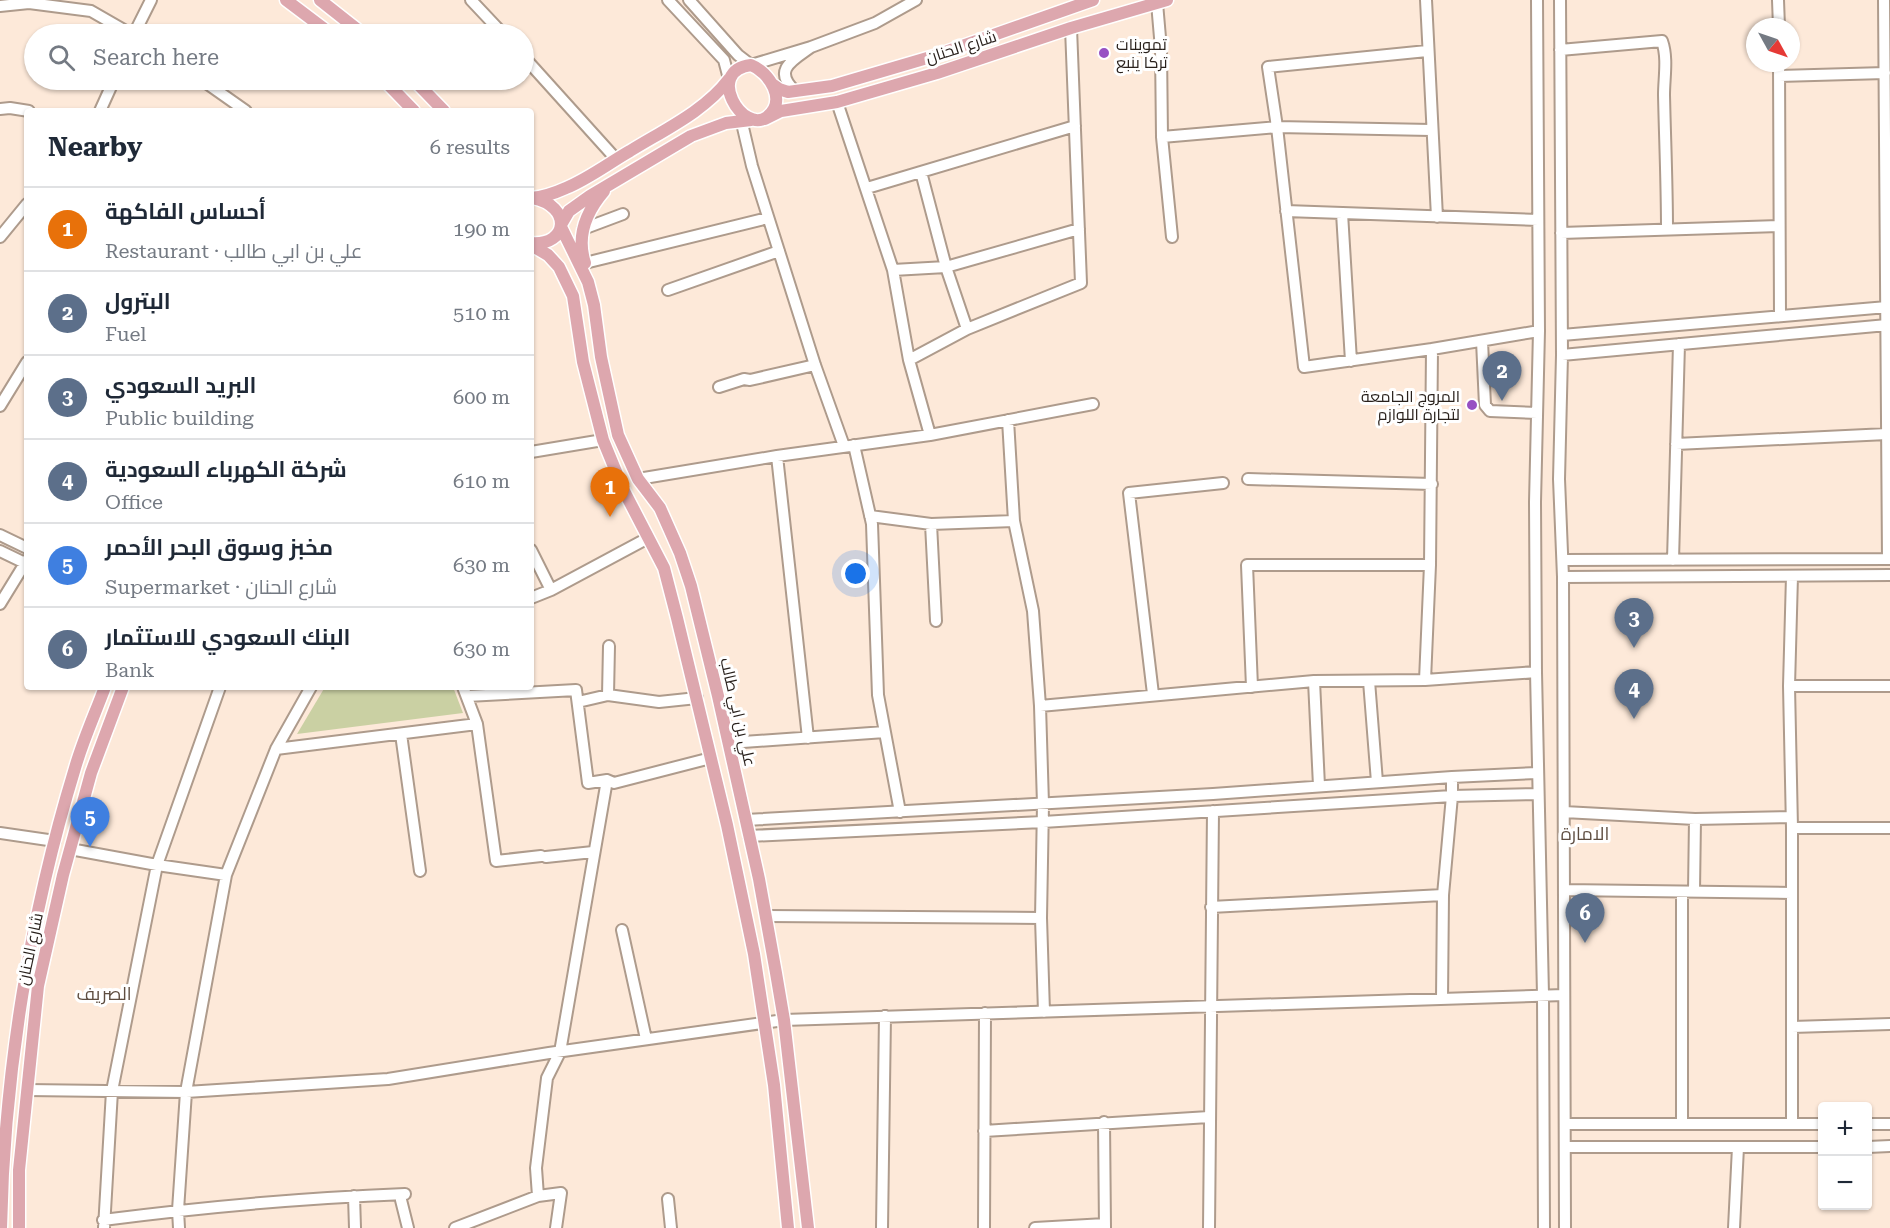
<!DOCTYPE html>
<html lang="en">
<head>
<meta charset="utf-8">
<style>
	body { margin:0; font-family:"Roboto Serif",Cairo,serif; background:#f2f2f3; color:#1f2937 }
	.controls { position:absolute; right:18px; bottom:18px; display:grid; overflow:hidden; border-radius:6px; box-shadow:0 2px 4px #0004 }
	.controls button { width:54px; height:54px; display:grid; place-items:center; padding:0; border:0; border-bottom:2px solid #e0e1e3; background:#fff; color:#1f2937; font:30px sans-serif }
	.compass { position:absolute; left:1746px; top:18px; width:54px; height:54px; border-radius:50%; background:#fff; box-shadow:0 2px 4px #0004; rotate:130deg }
	.you { position:absolute; left:856px; top:574px; width:21px; height:21px; margin:-15px; border:4px solid #fff; border-radius:50%; background:#1a73e8; box-shadow:0 0 0 9px #1a73e833 }
	.badge { display:grid; place-items:center; width:39px; height:39px; border-radius:50%; background:#1a73e8; color:#fff; font-size:20px; font-weight:700 }
	.pin { position:absolute; translate:-50% -50px; filter:drop-shadow(0 2px 3px #0008) }
	.pin::after { content:''; position:absolute; top:32px; width:21px; height:18px; background:inherit; clip-path:polygon(0 0,100% 0,50% 100%) }
	.list { margin:0; padding:0; list-style:none }
	h2 { display:flex; justify-content:space-between; align-items:center; height:78px; margin:0; padding:0 24px; font-size:26px }
	h2 small { font-size:20px; font-weight:400; color:#747a83 }
	.list li { display:grid; grid-template-columns:39px 1fr auto; gap:18px; align-items:center; box-sizing:border-box; height:84px; padding:0 24px; border-top:2px solid #e0e1e3 }
	.list b { display:block; font-size:22px; white-space:nowrap }
	.list p { margin:0; font-size:20px; white-space:nowrap; color:#747a83 }
	.list em { font-size:20px; font-style:normal; color:#747a83 }
	.icon { flex:none; width:33px; height:33px; fill:none; stroke:currentColor; stroke-width:2; stroke-linecap:round; stroke-linejoin:round }
	.map { position:relative; flex:none; width:1890px; height:1228px; overflow:hidden }
	.search { position:absolute; background:#fff; box-shadow:0 2px 4px #0004; left:24px; top:24px; width:510px; height:66px; display:flex; align-items:center; gap:15px; box-sizing:border-box; padding:0 21px; border-radius:33px; color:#747a83; font-size:22px }
	.panel { position:absolute; background:#fff; box-shadow:0 2px 4px #0004; left:24px; top:108px; width:510px; height:582px; border-radius:6px }
	.map>svg:first-child { display:block }
</style>
</head>
<body>
<div class="map">
<svg width="1890" height="1228" viewBox="0 0 1890 1228">
	<rect width="100%" height="100%" fill="#fde9d9"/>
	<path fill="#cad0a3" d="M 325,687 L 453,687 L 463,713 L 297,734 Z"/>
	<g fill="none" stroke-linecap="round" stroke-linejoin="round">
		<defs>
			<path id="minor" d="M 471,0 L 503,34
				M 668,0 L 724,60 L 729,79
				M 689,0 L 738,55 L 751,65 L 811,47 C 793,60 772,70 795,91
				M 1426,0 L 1437,217
				M 1537,0 L 1539,331 L 1535,502 L 1536,672 L 1543,995 L 1544,1228
				M 1560,0 L 1562,355 L 1559,479 L 1563,577 L 1565,1228
				M 1778,0 L 1779,27
				M 1884,0 L 1888,559
				M 1157,3 L 1161,49 L 1162,137 L 1172,237
				M 0,6 L 29,3 L 91,11 L 131,34
				M 134,34 L 151,0
				M 811,47 L 875,23 L 916,0
				M 1560,50 L 1662,41 C 1668,58 1664,78 1664,95 C 1665,140 1667,185 1667,229
				M 1427,51 L 1268,67 L 1277,127 L 1304,367 L 1432,349
				M 524,57 L 616,159
				M 1779,63 L 1780,316
				M 1779,76 L 1885,73
				M 202,80 L 246,111
				M 837,102 L 893,270 L 909,360 L 930,435
				M 0,109 L 10,108 L 29,111
				M 100,111 L 114,80
				M 741,119 L 752,166 L 815,365 L 844,446
				M 1162,137 L 1277,127 L 1431,130
				M 921,172 L 946,267 L 967,329
				M 867,188 L 1075,126
				M 1286,211 L 1538,220
				M 1342,213 L 1351,361
				M 583,229 L 623,214
				M 1561,233 L 1779,226
				M 0,237 L 27,204
				M 585,263 L 768,218
				M 893,270 L 946,267 L 1079,229
				M 668,290 L 779,251
				M 1562,335 L 1887,307
				M 1482,341 L 1485,405 L 1490,411 L 1537,413
				M 1562,355 L 1887,325
				M 909,360 L 967,329 L 1081,283 L 1071,28
				M 719,387 L 744,379 L 750,380 L 815,365
				M 0,406 L 27,362
				M 1008,420 L 1014,521 L 1033,611 L 1040,706 L 1043,804 L 1041,918 L 1044,1012
				M 1676,444 L 1887,434
				M 854,445 L 872,524 L 878,695 L 900,812
				M 531,452 L 603,440
				M 777,456 L 808,738
				M 638,479 L 777,456 L 930,435 L 1093,404
				M 1248,479 L 1432,484
				M 870,516 L 931,524 L 1014,521
				M 931,524 L 936,621
				M 0,535 L 27,548
				M 531,550 L 551,590
				M 0,551 L 27,564
				M 1563,560 L 1890,559
				M 1673,560 L 1679,344
				M 1792,576 L 1789,686 L 1792,828 L 1792,1124
				M 1563,577 L 1890,575
				M 531,598 L 551,590 L 648,538
				M 0,604 L 27,560
				M 1425,680 L 1430,565 L 1432,349 L 1539,331
				M 1314,681 L 1319,786
				M 1369,681 L 1377,782
				M 1789,686 L 1890,686
				M 463,687 L 477,724 L 496,861 L 541,856
				M 1252,687 L 1247,565 L 1430,565
				M 1153,694 L 1129,493 L 1223,483
				M 608,695 L 609,646
				M 467,696 L 576,690 L 588,783 L 607,780 L 614,783 L 711,758
				M 578,702 L 608,695 L 659,702 L 697,698
				M 1040,706 L 1314,681 L 1425,680 L 1536,672
				M 401,734 L 420,871
				M 729,743 L 885,732
				M 276,749 L 477,724
				M 1564,812 L 1695,819 L 1791,817
				M 746,820 L 1213,794 L 1452,777 L 1537,773
				M 1792,828 L 1890,828
				M 0,833 L 55,841
				M 749,836 L 1043,822 L 1452,796 L 1538,794
				M 70,849 L 157,865 L 226,875
				M 546,857 L 593,852
				M 1564,890 L 1792,893
				M 1694,891 L 1695,819
				M 1211,907 L 1443,895
				M 766,916 L 1041,918
				M 622,930 L 646,1039
				M 1442,998 L 1443,895 L 1452,796 L 1452,777
				M 1792,1027 L 1890,1024
				M 27,1090 L 186,1092 L 388,1079 L 549,1053 L 784,1020 L 1564,995
				M 1104,1122 L 1105,1228
				M 1565,1124 L 1822,1124
				M 1682,1124 L 1682,892
				M 1868,1124 L 1890,1124
				M 984,1131 L 1209,1117
				M 1565,1147 L 1822,1147
				M 1868,1147 L 1890,1146
				M 354,1196 L 355,1228
				M 538,1196 L 536,1168 L 547,1078 L 560,1052 L 607,780
				M 668,1199 L 671,1228
				M 401,1200 L 408,1228
				M 103,1220 C 203,1207 304,1198 405,1194
				M 104,1228 L 112,1091 L 157,865 L 220,687
				M 179,1228 L 178,1210 L 186,1092 L 226,875 L 276,749 L 311,687
				M 455,1228 L 538,1196 L 561,1193 L 556,1228
				M 882,1228 L 885,1016
				M 984,1228 L 985,1013
				M 1035,1228 L 1105,1224
				M 1209,1228 L 1213,811
				M 1734,1228 L 1738,1147"/>
			<path id="major" d="M 286,0 L 331,34
				M 320,0 L 363,34
				M 751,65 C 769,72 788,101 767,117 C 743,135 704,71 751,65 Z
				M 384,80 L 414,111
				M 414,80 L 444,111
				M 772,84 L 779,89 L 788,92 L 832,86 L 934,56 L 1093,0
				M 765,119 L 781,111 L 837,102 L 937,73 L 1071,28 L 1167,0
				M 531,198 C 543,197 555,193 566,188 C 588,179 609,163 630,151 C 664,130 705,111 729,79
				M 562,223 L 569,211 L 590,196 L 691,136 L 726,123 L 751,120
				M 561,227 L 588,282 L 594,305 L 601,357 L 618,435 L 638,479 L 660,508 L 680,553 L 691,586 L 718,696 L 759,879 L 776,973 L 784,1020 L 808,1228
				M 531,243 C 569,246 572,206 533,198
				M 531,245 L 548,255 L 559,267 L 573,296 L 583,362 L 603,440 L 624,491 L 664,568 L 677,618 L 727,825 L 754,954 L 774,1085 L 788,1228
				M 585,263 C 576,236 586,212 604,191
				M 1,1228 C 4,1074 30,915 75,768 C 83,740 95,714 105,687
				M 19,1228 L 19,1170 L 38,986 L 63,875 L 91,773 L 123,687"/>
		</defs>
		<use href="#minor" stroke="#ae9b8c" stroke-width="14"/>
		<use href="#major" stroke="#fff" stroke-width="15"/>
		<use href="#minor" stroke="#fff" stroke-width="10"/>
		<use href="#major" stroke="#dda7ae" stroke-width="12"/>
	</g>
	<g fill="#9750c3" stroke="#fff" stroke-width="2">
		<circle cx="1104" cy="53" r="6"/>
		<circle cx="1472" cy="405" r="6"/>
	</g>
	<g text-anchor="middle" dominant-baseline="central" stroke-width="6" stroke-linejoin="round" paint-order="stroke">
		<g font-size="16" fill="#29211c" stroke="#fff" text-anchor="start">
			<text x="1116" y="44">تموينات<tspan x="1116" dy="18">تركا ينبع</tspan></text>
			<text x="1460" y="396" text-anchor="end">المروج الجامعة<tspan x="1460" dy="18">لتجارة اللوازم</tspan></text>
		</g>
		<g font-size="16" fill="#29211c" stroke="#fff">
			<text transform="translate(961 47) rotate(-18)">شارع الحنان</text>
			<text transform="translate(738 712) rotate(77)">علي بن ابي طالب</text>
			<text transform="translate(30 949) rotate(-78)">شارع الحنان</text>
		</g>
		<g font-size="18" fill="#5e4d40" stroke="#fff">
			<text x="1585" y="833">الامارة</text>
			<text x="104" y="993">الصريف</text>
		</g>
	</g>
</svg>
<div class="controls">
<button>+</button>
<button>−</button>
</div>
<svg class="compass" viewBox="-18 -18 36 36"><path d="M0-13l5 13h-10z" fill="#e53935"/><path d="M0 13l5-13h-10z" fill="#747a83"/></svg>
<div class="you"></div>
<div class="pin badge" style="left:610px;top:517px;background:#e8710a">1</div>
<div class="pin badge" style="left:1502px;top:401px;background:#5c6f8a">2</div>
<div class="pin badge" style="left:1634px;top:648px;background:#5c6f8a">3</div>
<div class="pin badge" style="left:1634px;top:719px;background:#5c6f8a">4</div>
<div class="pin badge" style="left:90px;top:847px;background:#3f7fe0">5</div>
<div class="pin badge" style="left:1585px;top:943px;background:#5c6f8a">6</div>
<div class="search"><svg class="icon" aria-label="search" viewBox="0 0 24 24"><circle cx="10" cy="10" r="6"/><path d="M15 15l6 6"/></svg>Search here</div>
<section class="panel">
<h2>Nearby<small>6 results</small></h2>
<ul class="list">
<li><span class="badge" style="background:#e8710a">1</span><div><b>أحساس الفاكهة</b><p>Restaurant · علي بن ابي طالب</p></div><em>190 m</em></li>
<li><span class="badge" style="background:#5c6f8a">2</span><div><b>البترول</b><p>Fuel</p></div><em>510 m</em></li>
<li><span class="badge" style="background:#5c6f8a">3</span><div><b>البريد السعودي</b><p>Public building</p></div><em>600 m</em></li>
<li><span class="badge" style="background:#5c6f8a">4</span><div><b>شركة الكهرباء السعودية</b><p>Office</p></div><em>610 m</em></li>
<li><span class="badge" style="background:#3f7fe0">5</span><div><b>مخبز وسوق البحر الأحمر</b><p>Supermarket · شارع الحنان</p></div><em>630 m</em></li>
<li><span class="badge" style="background:#5c6f8a">6</span><div><b>البنك السعودي للاستثمار</b><p>Bank</p></div><em>630 m</em></li>
</ul>
</section>
</div>
</body>
</html>
